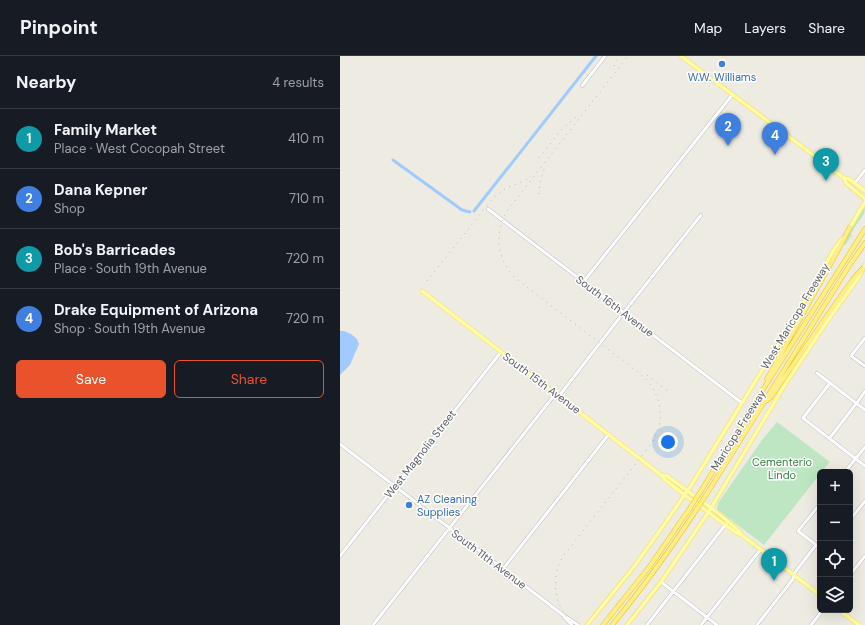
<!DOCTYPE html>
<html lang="en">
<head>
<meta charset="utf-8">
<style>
	body { margin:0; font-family:"DM Sans",sans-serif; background:#20242c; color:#f1f3f6 }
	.controls { position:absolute; right:12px; bottom:12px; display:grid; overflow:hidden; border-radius:6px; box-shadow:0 4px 16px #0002 }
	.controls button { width:36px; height:36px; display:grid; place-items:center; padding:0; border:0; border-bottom:1px solid #363941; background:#171b24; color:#f1f3f6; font:20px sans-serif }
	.you { position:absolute; left:328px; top:386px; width:14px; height:14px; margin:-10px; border:3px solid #fff; border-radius:50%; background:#1a73e8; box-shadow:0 0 0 6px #1a73e833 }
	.badge { display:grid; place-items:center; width:26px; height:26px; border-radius:50%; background:#ea522c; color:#fff; font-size:13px; font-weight:700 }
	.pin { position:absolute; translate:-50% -33px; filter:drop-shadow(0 1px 2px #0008) }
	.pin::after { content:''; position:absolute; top:21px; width:14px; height:12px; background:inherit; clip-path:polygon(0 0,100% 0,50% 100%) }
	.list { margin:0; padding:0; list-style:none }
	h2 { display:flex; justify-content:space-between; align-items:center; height:52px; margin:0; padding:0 16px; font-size:17px }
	h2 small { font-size:13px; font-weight:400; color:#9ea1a6 }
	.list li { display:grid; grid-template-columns:26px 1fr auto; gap:12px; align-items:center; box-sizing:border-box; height:60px; padding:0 16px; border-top:1px solid #363941 }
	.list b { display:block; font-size:15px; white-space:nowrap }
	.list p { margin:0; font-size:13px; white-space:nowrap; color:#9ea1a6 }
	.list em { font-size:13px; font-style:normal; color:#9ea1a6 }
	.actions { display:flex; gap:8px; padding:12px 16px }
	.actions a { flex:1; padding:9px 0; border:1px solid #ea522c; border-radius:6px; text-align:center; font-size:14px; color:#ea522c }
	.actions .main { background:#ea522c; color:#fff }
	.icon { flex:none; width:22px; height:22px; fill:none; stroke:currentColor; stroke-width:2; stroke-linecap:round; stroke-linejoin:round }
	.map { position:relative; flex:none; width:525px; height:569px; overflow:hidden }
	header { display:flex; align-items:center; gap:24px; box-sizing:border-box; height:56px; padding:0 20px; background:#171b24; border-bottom:1px solid #363941 }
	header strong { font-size:19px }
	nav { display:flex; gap:22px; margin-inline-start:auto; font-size:14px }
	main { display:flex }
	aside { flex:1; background:#171b24 }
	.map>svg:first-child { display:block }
</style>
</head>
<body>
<header>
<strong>Pinpoint</strong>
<nav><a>Map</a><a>Layers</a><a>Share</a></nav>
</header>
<main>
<aside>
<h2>Nearby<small>4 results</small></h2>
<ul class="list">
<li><span class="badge" style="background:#0f9aa8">1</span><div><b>Family Market</b><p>Place · West Cocopah Street</p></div><em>410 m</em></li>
<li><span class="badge" style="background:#3f7fe0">2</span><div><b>Dana Kepner</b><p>Shop</p></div><em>710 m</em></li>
<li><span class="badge" style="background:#0f9aa8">3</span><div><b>Bob's Barricades</b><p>Place · South 19th Avenue</p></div><em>720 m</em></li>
<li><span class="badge" style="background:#3f7fe0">4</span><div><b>Drake Equipment of Arizona</b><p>Shop · South 19th Avenue</p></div><em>720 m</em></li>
</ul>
<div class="actions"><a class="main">Save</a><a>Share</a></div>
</aside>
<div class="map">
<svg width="525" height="569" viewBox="0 0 525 569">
	<rect width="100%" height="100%" fill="#eeece2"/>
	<path fill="#bee6c3" d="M 524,152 L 525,152 C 525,160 520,163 516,169 C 514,172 513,175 511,178 L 512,179 L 505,189 L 503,188 L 514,169 Z
		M 437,366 L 490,406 L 481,416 L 480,416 L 480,418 L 424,489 L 392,465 L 393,463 L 392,463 L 391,464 L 377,453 L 378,447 L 422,384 Z"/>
	<path fill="#a1caff" d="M 0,275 L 4,275 L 11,278 L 17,283 L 19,288 L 10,309 L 0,319 Z"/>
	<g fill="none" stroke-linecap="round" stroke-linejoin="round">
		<path stroke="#a1caff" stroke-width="3" d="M 53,104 L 122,154 L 130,156
			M 134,155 L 256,0"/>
		<defs>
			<path id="minor" d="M 242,30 L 265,0
				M 515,127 L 525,114
				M 148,153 L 402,347
				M 244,225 L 393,38
				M 525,282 L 511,300 L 525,310
				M 477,317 L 525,354
				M 490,327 L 463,362 L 525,410
				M 219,340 L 284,256 L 361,159
				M 489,383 L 519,344 L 525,335
				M 0,388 L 223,559 L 238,569
				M 505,416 L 525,391
				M 480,448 L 458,475 L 480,492
				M 510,464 L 525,445
				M 0,500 L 161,296
				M 163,513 L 269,378
				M 510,519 L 525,500
				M 321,526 L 377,569
				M 224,561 L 232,569
				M 33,569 L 216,337
				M 307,569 L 386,468
				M 361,569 L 420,494
				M 417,569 L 453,523 L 454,519 L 456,515 L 476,489
				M 471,569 L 483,554"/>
			<path id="major" d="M 341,0 L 504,122 L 509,123 L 525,135
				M 504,122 L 506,127 L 525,143
				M 509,173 L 525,146
				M 82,235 L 321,419 L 324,423 L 342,437 L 395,476 L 403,480
				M 321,419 L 327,420 L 374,454 L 397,473 L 403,480 L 480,539
				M 499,554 L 519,569
				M 247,569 L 293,512 L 321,473 L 350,431 L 402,347 L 461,251 L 495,192 L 503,182
				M 287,569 L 321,526 L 368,457 L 446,327 L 484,270 L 518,222 L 525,209"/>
			<path id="highway" d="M 427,323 L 497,196 L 510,171
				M 426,345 L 430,342 L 503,237 L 514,222 L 523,212
				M 361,435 L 422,335 L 525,173
				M 366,439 L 509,210 L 525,187
				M 263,569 L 310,510 L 350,452
				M 272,569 C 302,533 329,495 355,456"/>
		</defs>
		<use href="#minor" stroke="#babbc1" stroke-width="4"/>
		<use href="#major" stroke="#f2d957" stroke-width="4.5"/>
		<use href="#highway" stroke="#f0c200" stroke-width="5"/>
		<use href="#minor" stroke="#fff" stroke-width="3"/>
		<use href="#major" stroke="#fffca6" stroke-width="3.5"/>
		<use href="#highway" stroke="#fdee8a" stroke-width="4"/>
		<path stroke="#b5b6b6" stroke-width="1" stroke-dasharray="1 5" stroke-linecap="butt" d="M 274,10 L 279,0
			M 199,102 L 222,73 L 236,61
			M 199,138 L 200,126 L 205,111
			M 87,225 L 153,142 L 166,132 L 186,124 L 191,120
			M 307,319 L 329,336
			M 235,569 C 214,552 209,522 224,499 L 312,387 C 326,362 322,341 304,321 L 174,221 C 157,201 154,179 167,155 L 288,0"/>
		<defs>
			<path id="highway-bridge" d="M 350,452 L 361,435
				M 355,456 L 366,439"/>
		</defs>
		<use href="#highway-bridge" stroke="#f0c200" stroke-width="5" stroke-linecap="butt"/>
		<use href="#highway-bridge" stroke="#fdee8a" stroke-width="4"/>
	</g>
	<g fill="#3f7fe0" stroke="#fff" stroke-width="1.5">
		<circle cx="382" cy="8" r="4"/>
		<circle cx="69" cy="449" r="4"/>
	</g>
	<g text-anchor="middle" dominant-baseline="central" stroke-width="3" stroke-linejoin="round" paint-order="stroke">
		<g font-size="11" fill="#366cbe" stroke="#fff">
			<text x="382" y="21">W.W. Williams</text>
			<text x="77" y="443" text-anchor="start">AZ Cleaning<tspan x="77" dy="13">Supplies</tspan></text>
		</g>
		<g font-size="11" fill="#5b5d63" stroke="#fff">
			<text transform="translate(275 250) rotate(37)">South 16th Avenue</text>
			<text transform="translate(455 260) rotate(-59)">West Maricopa Freeway</text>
			<text transform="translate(202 327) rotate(37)">South 15th Avenue</text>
			<text transform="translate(398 374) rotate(-58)">Maricopa Freeway</text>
			<text transform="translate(80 398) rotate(-52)">West Magnolia Street</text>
			<text transform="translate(149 503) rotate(37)">South 11th Avenue</text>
		</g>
		<g font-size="11" fill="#338240" stroke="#fff">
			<text x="442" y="406">Cementerio<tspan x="442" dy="13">Lindo</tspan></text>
		</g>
	</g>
</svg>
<div class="controls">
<button>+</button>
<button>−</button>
<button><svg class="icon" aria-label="locate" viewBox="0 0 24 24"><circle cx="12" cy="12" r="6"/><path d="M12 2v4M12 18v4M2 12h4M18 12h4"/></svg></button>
<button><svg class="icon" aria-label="layers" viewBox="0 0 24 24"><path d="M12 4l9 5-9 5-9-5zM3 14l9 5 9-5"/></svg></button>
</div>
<div class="you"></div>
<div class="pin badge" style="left:434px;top:525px;background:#0f9aa8">1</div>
<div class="pin badge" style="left:388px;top:90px;background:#3f7fe0">2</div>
<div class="pin badge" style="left:486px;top:125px;background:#0f9aa8">3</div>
<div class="pin badge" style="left:435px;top:99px;background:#3f7fe0">4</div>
</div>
</main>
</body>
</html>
